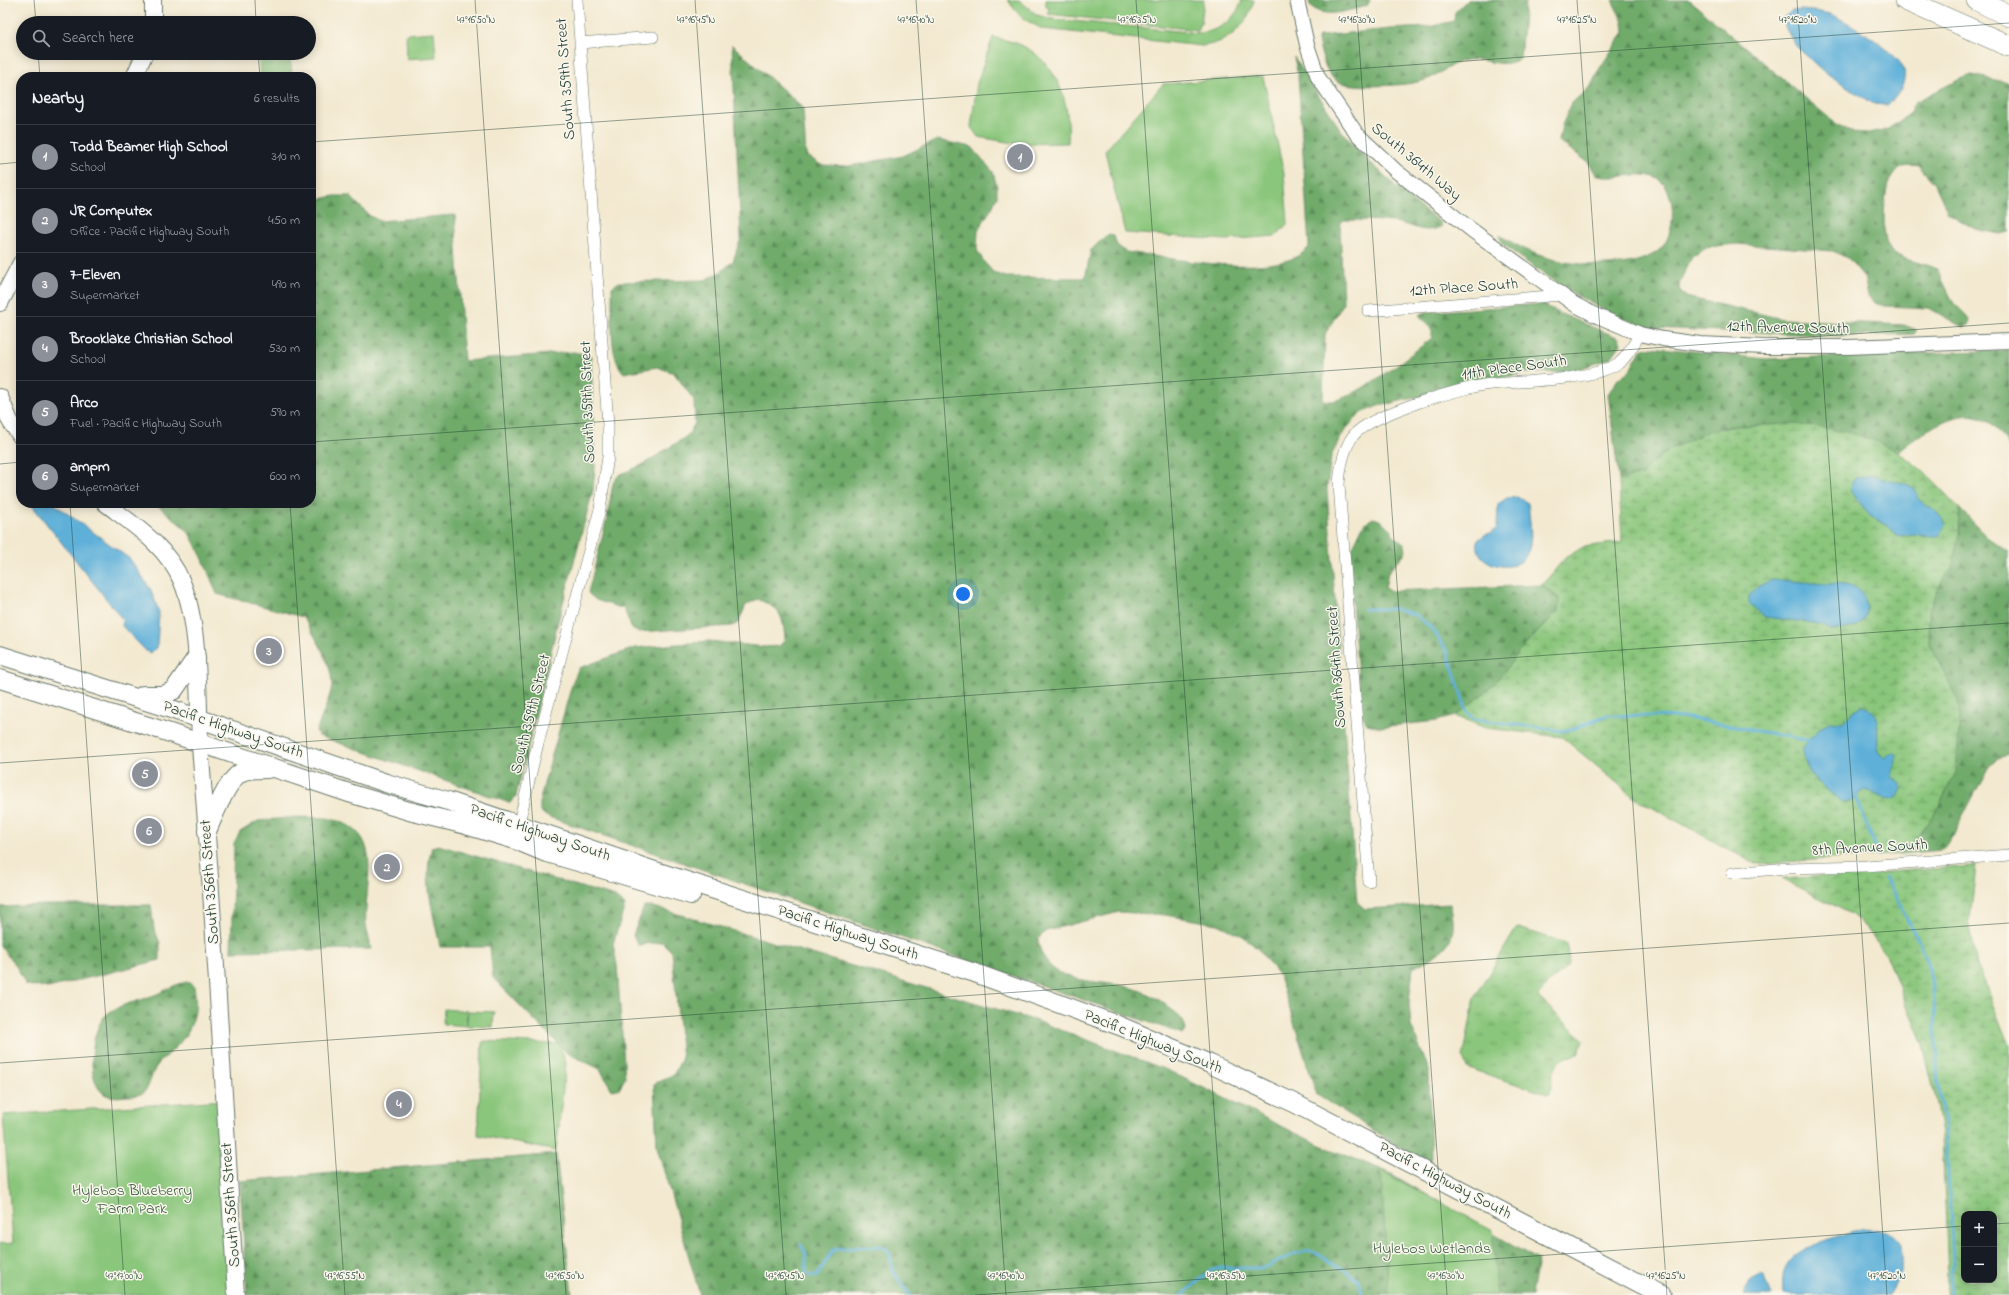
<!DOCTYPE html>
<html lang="en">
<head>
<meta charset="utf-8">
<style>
	body { margin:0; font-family:"Indie Flower",sans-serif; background:#20242c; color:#f1f3f6 }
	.controls { position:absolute; right:12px; bottom:12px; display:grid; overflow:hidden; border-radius:8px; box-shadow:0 2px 10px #0003 }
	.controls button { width:36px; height:36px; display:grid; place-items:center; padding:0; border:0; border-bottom:1px solid #363941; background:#171b24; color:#f1f3f6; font:20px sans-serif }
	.you { position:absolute; left:963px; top:594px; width:14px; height:14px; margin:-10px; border:3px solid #fff; border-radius:50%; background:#1a73e8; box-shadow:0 0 0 6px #1a73e833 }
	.badge { display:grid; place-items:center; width:26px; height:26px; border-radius:50%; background:#8c9099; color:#fff; font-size:13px; font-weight:700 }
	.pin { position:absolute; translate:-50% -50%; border:2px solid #fff; box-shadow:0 1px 4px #0006 }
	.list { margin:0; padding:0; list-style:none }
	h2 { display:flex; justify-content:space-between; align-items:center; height:52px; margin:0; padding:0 16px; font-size:17px }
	h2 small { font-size:13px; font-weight:400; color:#9ea1a6 }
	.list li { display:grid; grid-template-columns:26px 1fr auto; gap:12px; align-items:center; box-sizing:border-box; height:64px; padding:0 16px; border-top:1px solid #363941 }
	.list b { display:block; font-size:15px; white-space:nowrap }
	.list p { margin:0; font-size:13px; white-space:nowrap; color:#9ea1a6 }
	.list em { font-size:13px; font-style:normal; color:#9ea1a6 }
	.icon { flex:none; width:22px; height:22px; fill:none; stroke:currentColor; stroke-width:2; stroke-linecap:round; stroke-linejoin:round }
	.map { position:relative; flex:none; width:2009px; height:1295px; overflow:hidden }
	.search { position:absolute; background:#171b24; box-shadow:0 2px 10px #0003; left:16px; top:16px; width:300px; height:44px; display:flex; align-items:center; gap:10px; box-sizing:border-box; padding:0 14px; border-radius:22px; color:#9ea1a6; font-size:15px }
	.panel { position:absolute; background:#171b24; box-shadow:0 2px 10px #0003; left:16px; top:72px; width:300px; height:436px; border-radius:16px }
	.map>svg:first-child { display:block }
</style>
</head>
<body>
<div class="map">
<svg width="2009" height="1295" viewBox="0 0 2009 1295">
	<defs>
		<pattern id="grass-tufts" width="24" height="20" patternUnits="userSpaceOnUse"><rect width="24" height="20" fill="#8ac67b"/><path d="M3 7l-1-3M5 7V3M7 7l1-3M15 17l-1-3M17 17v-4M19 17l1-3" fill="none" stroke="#70a266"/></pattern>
		<pattern id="forest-firs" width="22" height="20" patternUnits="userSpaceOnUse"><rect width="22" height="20" fill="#6fab6b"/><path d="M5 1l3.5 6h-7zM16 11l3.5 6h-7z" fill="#5b8c59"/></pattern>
		<pattern id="wetland-marsh" width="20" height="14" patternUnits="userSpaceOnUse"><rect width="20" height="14" fill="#8ac67b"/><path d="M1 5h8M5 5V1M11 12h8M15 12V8" fill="none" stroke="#70a266"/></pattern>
	</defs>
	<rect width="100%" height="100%" fill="#fbf7ec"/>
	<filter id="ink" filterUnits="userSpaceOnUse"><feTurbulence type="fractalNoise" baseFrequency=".025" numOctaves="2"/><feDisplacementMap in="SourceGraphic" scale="8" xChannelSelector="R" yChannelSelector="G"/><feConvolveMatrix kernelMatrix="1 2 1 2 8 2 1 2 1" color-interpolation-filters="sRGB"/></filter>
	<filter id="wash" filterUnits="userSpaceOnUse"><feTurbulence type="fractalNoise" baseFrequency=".012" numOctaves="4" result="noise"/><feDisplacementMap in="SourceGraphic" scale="16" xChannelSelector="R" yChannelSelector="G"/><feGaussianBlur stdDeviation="0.9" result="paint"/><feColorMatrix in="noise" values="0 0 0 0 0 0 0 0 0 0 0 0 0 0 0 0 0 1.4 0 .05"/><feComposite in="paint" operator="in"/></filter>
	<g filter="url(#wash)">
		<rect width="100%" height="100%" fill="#f3e9d0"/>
		<path fill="url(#grass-tufts)" stroke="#548258" d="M 1519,928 L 1566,943 C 1567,949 1569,957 1569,963 C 1568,972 1540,984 1539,998 L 1584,1040 L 1578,1054 C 1574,1056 1570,1056 1566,1057 C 1552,1062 1552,1082 1550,1094 L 1547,1094 L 1467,1068 L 1463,1058 L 1475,997 L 1516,929 Z"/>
		<path fill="url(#forest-firs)" stroke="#477450" d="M 1309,0 L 1370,0 L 1367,6 C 1348,10 1325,20 1310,6 Z
			M 1467,0 L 1529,0 L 1525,3 L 1520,59 C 1501,70 1486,57 1466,60 C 1452,62 1439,76 1425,80 C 1410,86 1351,89 1337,81 C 1325,75 1321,52 1318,40 L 1319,36 L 1390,29 L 1428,27 L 1454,21 L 1455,12 Z
			M 1612,0 L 1689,0 L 1834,122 L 1850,132 L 1868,133 L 1888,129 L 1908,115 L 1915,102 L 1960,79 L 1972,75 L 2009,83 L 2009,232 L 2000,234 L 1975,229 L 1948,213 L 1935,184 L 1919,166 C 1912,165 1904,164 1898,169 C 1895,172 1891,178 1889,182 C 1884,193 1881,238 1889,248 C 1900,262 1922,261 1937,269 L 1953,302 L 1970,319 L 1969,325 L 1964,327 L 1957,324 L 1929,308 L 1885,306 L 1874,303 L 1868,296 L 1864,277 L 1849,259 L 1833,251 L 1736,244 L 1708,247 L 1692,257 L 1680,281 L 1679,289 L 1686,297 L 1783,319 L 1904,325 L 1917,330 L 1914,334 L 1842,336 L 1652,328 C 1595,312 1548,279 1502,243 L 1499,235 C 1509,241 1520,247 1531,252 C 1562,266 1630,273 1658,251 C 1677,237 1679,187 1654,177 C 1637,171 1617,180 1597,176 L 1589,163 L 1559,141 L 1562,125 L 1572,103 L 1591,86 L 1598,71 L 1624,32 L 1623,22 Z
			M 732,45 L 797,102 L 803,109 L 806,155 L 821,165 L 849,166 L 903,156 L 937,140 L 972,147 L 993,172 L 997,187 L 997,197 L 992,208 L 978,230 L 977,250 L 984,262 L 993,272 L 1005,277 L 1085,278 L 1091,250 L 1107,235 L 1114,236 L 1117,245 L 1126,252 C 1167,257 1281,282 1309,247 L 1298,76 L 1294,57 L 1342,132 L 1370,162 L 1414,203 L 1440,222 L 1442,226 C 1425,236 1411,224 1394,222 C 1378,220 1360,220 1344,220 L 1340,224 L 1343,304 L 1325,334 L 1323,400 C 1342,411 1415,351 1432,338 L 1432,330 L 1419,315 L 1426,312 L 1543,304 L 1559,313 L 1619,338 L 1621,344 L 1611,358 L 1585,367 L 1564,372 L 1525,373 L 1378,406 L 1361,413 L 1345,430 L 1331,456 L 1327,490 L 1357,902 L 1365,909 L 1450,904 C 1461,943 1443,952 1413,968 L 1409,1003 L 1411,1026 L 1429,1070 L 1431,1164 L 1427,1164 L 1317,1095 L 1279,976 L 1259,950 L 1243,936 L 1218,924 L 1165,915 L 1119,912 L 1046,931 L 1038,939 C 1044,988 1097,978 1132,988 C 1146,992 1162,1000 1172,1010 C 1180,1017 1185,1021 1186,1031 L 1183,1034 L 546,816 L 540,811 L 540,798 L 573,681 L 579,668 L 635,648 L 709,641 L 765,647 L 779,646 L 785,640 C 783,616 782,610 758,599 L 746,605 L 738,623 L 732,626 L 638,632 L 632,629 L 624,609 L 596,600 L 588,593 L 607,518 L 613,483 L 619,475 L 642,465 L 681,440 L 689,434 L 695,423 L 694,400 L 674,373 L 657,367 L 624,373 C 607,356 613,311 612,287 L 619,282 L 705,280 L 722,271 L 733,261 L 741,238 Z
			M 334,196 L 350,196 L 370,216 L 380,221 L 455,215 L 464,361 L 574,352 L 591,356 L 595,467 L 593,490 L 559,618 L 516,796 L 510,803 L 319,736 L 316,731 C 320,721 332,694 332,684 C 331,660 315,637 303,617 L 217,594 L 202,557 L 188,531 L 155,503 L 311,503 L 311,201 Z
			M 1652,347 L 1766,359 L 2009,350 L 2009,447 C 1980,388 1933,425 1897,452 C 1848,429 1812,424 1758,425 C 1743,426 1725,425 1710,431 C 1701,434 1691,439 1682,444 C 1667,451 1651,460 1643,475 L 1619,480 L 1608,394 L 1618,379 L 1630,370 L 1641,350 Z
			M 1959,508 L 1987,536 L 2009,552 L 2009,753 L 1996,760 L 1988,768 L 1948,845 L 1942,850 L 1899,854 L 1916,839 L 1936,811 L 1956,772 L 1960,717 L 1957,697 L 1929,644 L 1929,611 L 1939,586 L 1953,564 L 1959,533 Z
			M 1373,518 C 1388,520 1392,538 1405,545 L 1406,552 L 1388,572 L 1385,588 L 1389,591 L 1542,585 L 1559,599 L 1558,611 L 1518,653 L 1505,671 L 1487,691 L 1455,716 L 1437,721 L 1380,727 L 1367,724 L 1361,713 L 1350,578 L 1351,551 L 1364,524 Z
			M 295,817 C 308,818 323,816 335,820 C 387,835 363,885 366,925 C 367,933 370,941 371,949 L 231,951 L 234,843 L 240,832 L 258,821 Z
			M 438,845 L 615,897 L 625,905 L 613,944 L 617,965 L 625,1077 L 620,1088 L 612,1090 L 600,1069 L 567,1053 L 493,978 L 490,947 L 440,947 C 434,916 422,879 432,847 Z
			M 44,905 L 151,905 L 154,929 L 160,943 L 160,960 L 48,988 L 26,985 L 16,966 L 0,946 L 0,907 Z
			M 644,907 L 654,907 L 1037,1021 L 1167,1070 L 1320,1145 L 1388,1172 L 1538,1260 L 1532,1295 L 700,1295 L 657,1147 L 654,1084 L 674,1074 L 682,1058 L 672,952 L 662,942 L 638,945 L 633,935 Z
			M 188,982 L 194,986 C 200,1019 188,1038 163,1059 C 150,1069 152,1085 144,1092 C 139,1096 132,1096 126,1096 C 119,1097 109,1098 103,1093 C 85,1080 91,1027 107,1014 C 119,1004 138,1002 152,996 C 164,992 175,983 188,982 Z
			M 556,1154 L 572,1295 L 247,1295 L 240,1181 Z"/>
		<path fill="url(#wetland-marsh)" stroke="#548258" fill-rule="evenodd" d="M 1794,424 C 1829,428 1866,433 1897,452 C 1921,466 1940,488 1959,508 L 1959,533 L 1953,564 L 1939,586 L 1929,611 L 1929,644 L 1957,697 L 1960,717 L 1956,772 L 1936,811 L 1916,839 L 1899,854 L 1755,864 L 1635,798 L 1562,737 L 1486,728 L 1455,716 L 1487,691 L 1505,671 L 1518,653 L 1558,611 L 1559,598 L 1542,585 L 1565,558 L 1583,547 L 1622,542 L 1619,480 L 1643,475 L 1649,465 L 1671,449 L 1711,430 L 1739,426 Z
			M 1976,866 L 1969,929 L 1977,965 L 2009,1045 L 2009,1295 L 1946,1295 L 1948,1276 L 1942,1135 L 1937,1104 L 1923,1045 L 1886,954 L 1867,929 L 1851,914 L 1782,879 ZM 1964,1214 L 1994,1214 L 1994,1280 L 1964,1280 Z"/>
		<path fill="#8ac67b" stroke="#548258" d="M 1007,0 L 1019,0 L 1037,15 L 1052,19 L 1199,33 C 1220,31 1235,20 1242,0 L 1254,0 C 1247,26 1229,43 1202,46 L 1042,29 L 1022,18 Z
			M 1046,0 L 1204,0 L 1201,24 L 1199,24 L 1198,30 L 1048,14 L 1049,7 L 1046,7 Z
			M 434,32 L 436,57 L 407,59 L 406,34 Z
			M 993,37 C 1002,40 1014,41 1023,46 C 1059,64 1071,106 1068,143 L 1019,144 L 978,137 L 971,127 L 977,83 Z
			M 290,56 L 292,77 L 260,77 L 259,58 Z
			M 1263,76 L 1284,174 L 1288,223 L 1276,236 L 1226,240 L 1125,233 L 1105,151 L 1163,84 Z
			M 444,1009 L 467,1011 L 466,1026 L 443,1024 Z
			M 468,1011 L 494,1012 L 493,1027 L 467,1026 Z
			M 484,1041 L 559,1044 L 566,1063 L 556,1151 L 478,1135 L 482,1043 Z
			M 224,1100 L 236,1295 L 0,1295 L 0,1244 L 13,1243 L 3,1115 Z
			M 1381,1171 L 1493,1230 L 1497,1295 L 1389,1295 Z"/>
		<path fill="#5eb0d9" stroke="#3e7686" d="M 1801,10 C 1810,11 1820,11 1829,14 C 1845,19 1900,53 1904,70 C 1907,83 1897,97 1888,105 L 1874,104 L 1823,71 L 1796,46 L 1786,29 L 1783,18 L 1792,11 Z
			M 1874,475 C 1879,476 1884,480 1889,481 C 1902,482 1916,484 1918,499 C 1929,509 1940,511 1946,525 L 1939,536 L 1926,536 L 1913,534 L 1898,536 L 1888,526 L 1870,516 L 1854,495 L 1850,490 L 1851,483 L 1855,478 Z
			M 1517,497 L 1528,503 C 1529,514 1533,539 1529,549 C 1527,554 1524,560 1520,562 C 1507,572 1473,564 1478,540 L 1486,534 L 1492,533 L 1497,527 L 1498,504 L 1507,498 Z
			M 30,503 L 53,503 L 130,559 L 151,590 L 159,612 L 157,648 L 150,653 L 146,651 L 122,626 L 123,620 Z
			M 1772,580 C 1791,580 1808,583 1827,584 C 1836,584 1847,582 1854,587 C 1866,594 1874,616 1858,625 C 1851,629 1839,630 1831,630 L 1825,626 L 1813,623 L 1765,617 L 1749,603 L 1749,596 L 1759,586 Z
			M 1862,706 C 1887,712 1872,739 1881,756 L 1884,758 L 1892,752 L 1896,754 L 1892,778 L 1901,784 L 1901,791 C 1893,808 1875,792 1864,790 C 1855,796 1851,806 1840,800 C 1821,785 1804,775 1803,749 C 1808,738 1820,728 1830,721 L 1843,722 L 1855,710 Z
			M 1860,1229 C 1871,1230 1884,1229 1893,1236 C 1911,1249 1899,1281 1889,1295 L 1783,1295 C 1782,1283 1782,1269 1791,1259 C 1803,1247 1843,1234 1860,1229 Z
			M 1761,1275 L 1765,1277 L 1772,1295 L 1742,1295 L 1749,1281 Z"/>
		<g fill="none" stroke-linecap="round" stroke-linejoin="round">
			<path stroke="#5eb0d9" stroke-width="3" d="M 1364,609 L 1395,609 L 1416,615 L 1432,629 L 1447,651 L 1467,712 L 1474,719 L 1563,731 L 1579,727 L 1607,715 L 1683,717 L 1811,741
				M 1855,793 L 1878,855
				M 1885,877 L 1919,942 L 1928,963 L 1933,986 L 1938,1085 L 1945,1122 L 1953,1262 L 1950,1295
				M 801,1245 L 806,1254 L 806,1272 L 810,1276 L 817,1276 L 832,1251 L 837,1249 L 877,1246 L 886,1248 L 889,1253 L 894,1273 L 910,1295
				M 1183,1295 L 1209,1271 L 1221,1268 L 1264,1268 L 1297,1253 L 1308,1251 L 1318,1254 L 1351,1274 L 1359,1281 L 1363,1295"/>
		</g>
	</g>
	<g filter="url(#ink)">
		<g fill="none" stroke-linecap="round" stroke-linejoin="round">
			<defs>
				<path id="minor" d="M 580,43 L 653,37
					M 1368,311 L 1562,295
					M 517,831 L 538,743 L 600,509 L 608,457 L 608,425 L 577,0
					M 1732,873 L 1788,868 L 1866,866 L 2009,855
					M 1369,882 L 1339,485 C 1340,468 1343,450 1353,436 C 1370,414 1462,387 1491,384 C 1525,381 1590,381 1619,363 C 1628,357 1634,343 1640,334"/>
				<path id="tertiary" d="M 1297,0 L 1307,45 L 1318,77 L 1356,133 L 1396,171 L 1473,231 L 1574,304 L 1595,315 L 1640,334 L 1663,339 L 1700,344 L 1765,347 L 1848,347 L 2009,341"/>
				<path id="secondary" d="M 153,23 L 153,0
					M 134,77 L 145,53
					M 0,303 L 21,263
					M 0,397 L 10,421 L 21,437
					M 105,503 C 135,526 167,546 182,582 C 202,631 197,706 201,759 C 216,938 225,1117 236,1295"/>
				<path id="primary" d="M 0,655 L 174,710 L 386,783 L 448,801 L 649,869 L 975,973 L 1120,1026 L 1210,1064 L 1294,1103 L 1662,1295
					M 0,679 L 167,732 L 352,794 L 409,811 L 462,824 L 515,840 L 544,852 L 691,895
					M 143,695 L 164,695 L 174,690 L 196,658
					M 207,831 C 214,816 228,776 244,771 C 251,769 261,769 268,769"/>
				<path id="motorway" d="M 1905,0 L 2009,46
					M 1977,0 L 2009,16"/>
			</defs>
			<use href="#minor" stroke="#69796b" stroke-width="12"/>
			<use href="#tertiary" stroke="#69796b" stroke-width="16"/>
			<use href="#secondary" stroke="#69796b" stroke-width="18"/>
			<use href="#primary" stroke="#69796b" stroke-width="20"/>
			<use href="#motorway" stroke="#69796b" stroke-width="22"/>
			<use href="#minor" stroke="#fff" stroke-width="11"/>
			<use href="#tertiary" stroke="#fff" stroke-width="14"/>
			<use href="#secondary" stroke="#fff" stroke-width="16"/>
			<use href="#primary" stroke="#fff" stroke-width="18"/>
			<use href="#motorway" stroke="#fff" stroke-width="21"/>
		</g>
	</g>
	<path fill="none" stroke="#1f3d34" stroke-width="1" stroke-opacity="0.45" d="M 34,0 L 36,23M 255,0 L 256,23M 475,0 L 566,1295M 695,0 L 786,1295M 916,0 L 1006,1295M 1136,0 L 1227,1295M 1356,0 L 1447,1295M 1577,0 L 1667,1295M 1797,0 L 1887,1295M 38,53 L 40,77M 258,53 L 260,77M 311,142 L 2009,23M 0,164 L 21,162M 311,442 L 2009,323M 0,464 L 21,462M 70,503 L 125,1295M 290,503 L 345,1295M 0,763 L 2009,623M 0,1063 L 2009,923M 1994,1224 L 2009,1223M 975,1295 L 1964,1226"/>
	<g text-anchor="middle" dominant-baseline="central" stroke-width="3" stroke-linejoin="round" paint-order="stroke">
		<g font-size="16" fill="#1f3d34" stroke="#fbf7ec">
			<text transform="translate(566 79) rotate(-94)">South 359th Street</text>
			<text transform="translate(1416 162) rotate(40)">South 364th Way</text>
			<text transform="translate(1464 288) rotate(-4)">12th Place South</text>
			<text transform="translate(1788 328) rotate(1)">12th Avenue South</text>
			<text transform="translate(1514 368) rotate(-8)">11th Place South</text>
			<text transform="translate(588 402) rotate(-92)">South 359th Street</text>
			<text transform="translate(1337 667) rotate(-94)">South 364th Street</text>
			<text transform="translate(531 714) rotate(-76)">South 359th Street</text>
			<text transform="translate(233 730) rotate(19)">Pacific Highway South</text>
			<text transform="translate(540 833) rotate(19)">Pacific Highway South</text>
			<text transform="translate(1870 848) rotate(-3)">8th Avenue South</text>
			<text transform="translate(210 882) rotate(-94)">South 356th Street</text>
			<text transform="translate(848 933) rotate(18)">Pacific Highway South</text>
			<text transform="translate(1153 1042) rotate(22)">Pacific Highway South</text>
			<text transform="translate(1445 1181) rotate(28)">Pacific Highway South</text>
			<text transform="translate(231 1205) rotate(-94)">South 356th Street</text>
		</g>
		<g font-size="16" fill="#3a5f46" stroke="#fbf7ec">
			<text x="132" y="1191">Hylebos Blueberry<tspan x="132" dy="18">Farm Park</tspan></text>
			<text x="1432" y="1249">Hylebos Wetlands</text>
		</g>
	</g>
	<g font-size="10" text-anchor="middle" fill="#1f3d34" stroke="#fbf7ec" stroke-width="3" stroke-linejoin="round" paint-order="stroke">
		<text x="476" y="23">47°16'50"N</text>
		<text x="696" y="23">47°16'45"N</text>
		<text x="916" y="23">47°16'40"N</text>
		<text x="1137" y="23">47°16'35"N</text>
		<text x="1357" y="23">47°16'30"N</text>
		<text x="1577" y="23">47°16'25"N</text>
		<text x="1798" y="23">47°16'20"N</text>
		<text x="124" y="1279">47°17'00"N</text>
		<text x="345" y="1279">47°16'55"N</text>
		<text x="565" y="1279">47°16'50"N</text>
		<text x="785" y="1279">47°16'45"N</text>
		<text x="1006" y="1279">47°16'40"N</text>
		<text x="1226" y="1279">47°16'35"N</text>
		<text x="1446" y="1279">47°16'30"N</text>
		<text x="1666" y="1279">47°16'25"N</text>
		<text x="1887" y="1279">47°16'20"N</text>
	</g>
</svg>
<div class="controls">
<button>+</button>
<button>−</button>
</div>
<div class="you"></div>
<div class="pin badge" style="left:1020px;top:157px">1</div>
<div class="pin badge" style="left:387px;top:867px">2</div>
<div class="pin badge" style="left:269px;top:651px">3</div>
<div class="pin badge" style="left:399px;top:1104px">4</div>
<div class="pin badge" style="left:145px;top:774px">5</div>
<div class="pin badge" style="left:149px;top:831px">6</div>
<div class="search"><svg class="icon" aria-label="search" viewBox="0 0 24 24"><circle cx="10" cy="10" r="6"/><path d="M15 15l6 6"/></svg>Search here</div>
<section class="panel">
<h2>Nearby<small>6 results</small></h2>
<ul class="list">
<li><span class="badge">1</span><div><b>Todd Beamer High School</b><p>School</p></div><em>310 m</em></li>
<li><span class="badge">2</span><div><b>JR Computex</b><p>Office · Pacific Highway South</p></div><em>450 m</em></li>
<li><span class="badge">3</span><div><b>7-Eleven</b><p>Supermarket</p></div><em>490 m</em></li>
<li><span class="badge">4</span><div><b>Brooklake Christian School</b><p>School</p></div><em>530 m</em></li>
<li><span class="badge">5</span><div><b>Arco</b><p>Fuel · Pacific Highway South</p></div><em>590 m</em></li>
<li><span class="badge">6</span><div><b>ampm</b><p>Supermarket</p></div><em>600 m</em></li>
</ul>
</section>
</div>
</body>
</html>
